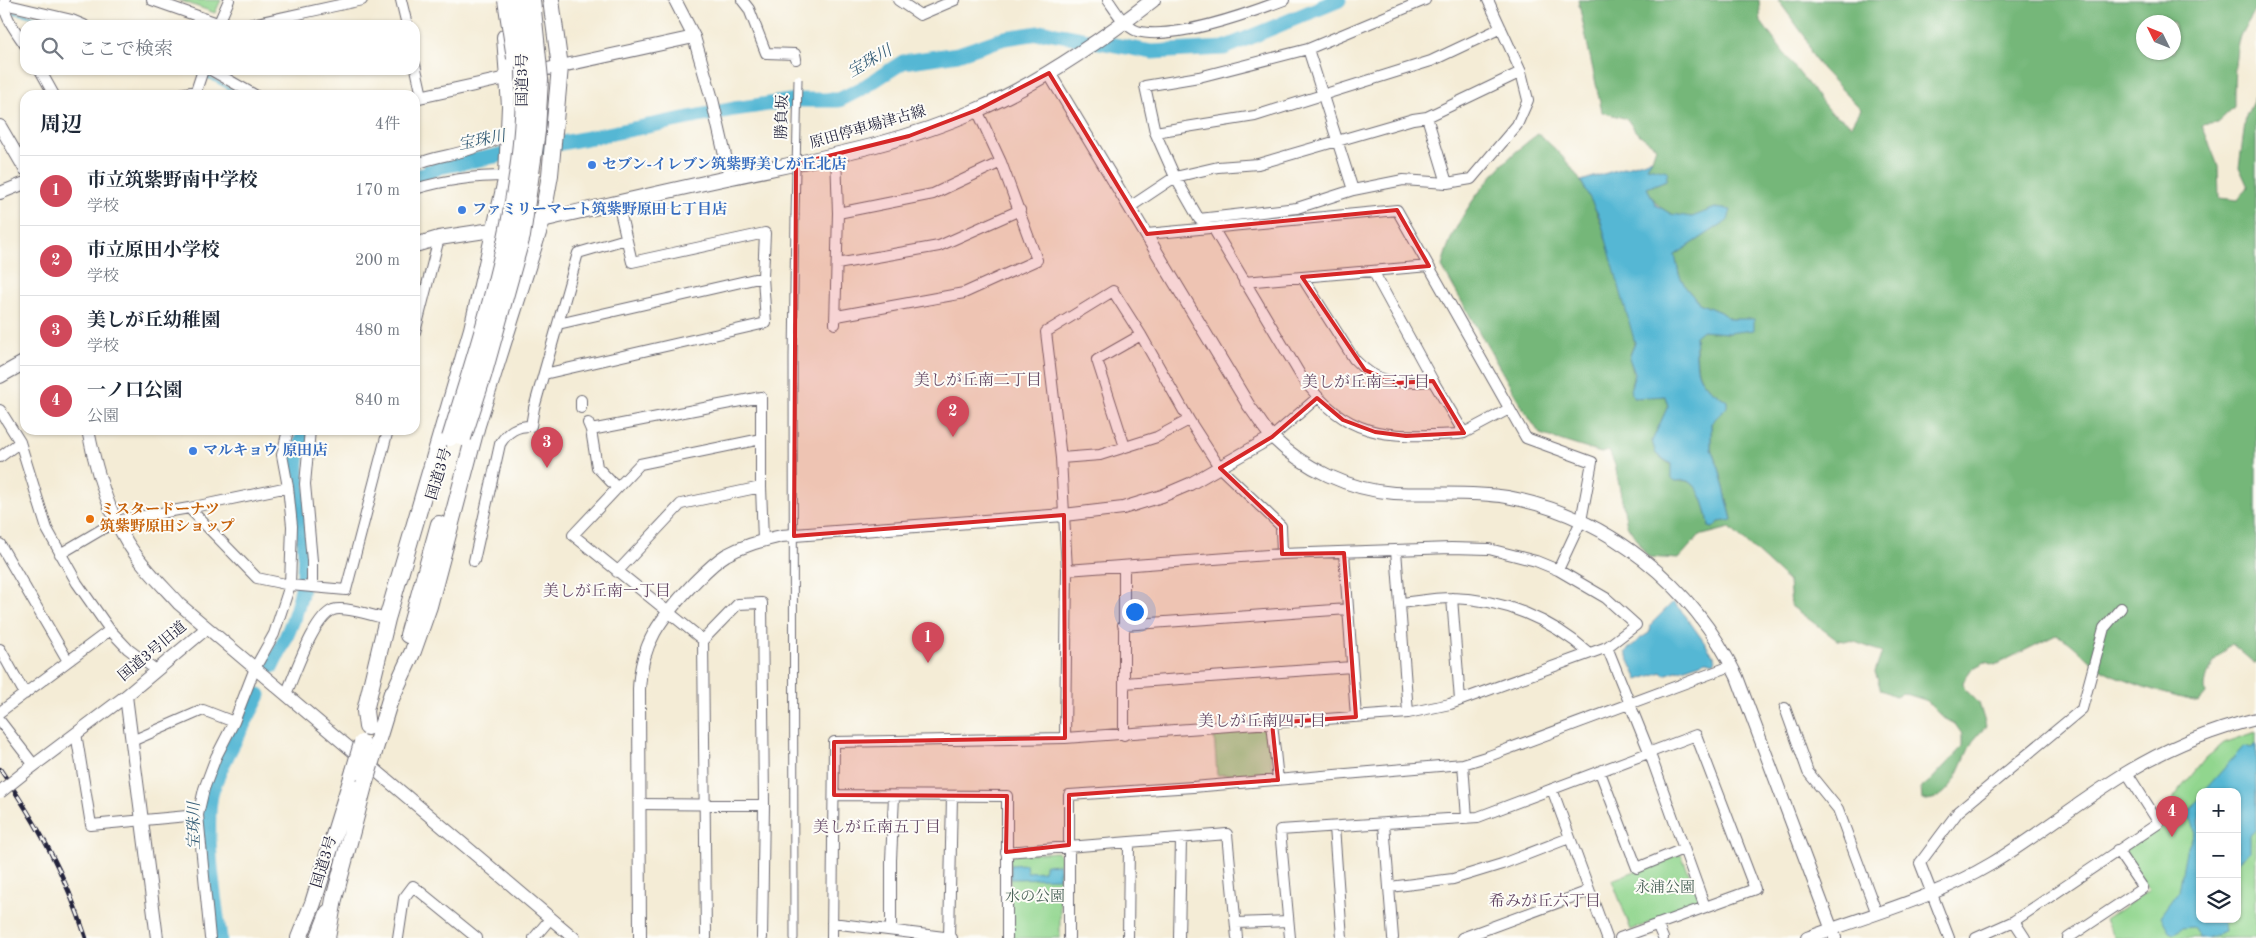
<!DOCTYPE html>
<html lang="ja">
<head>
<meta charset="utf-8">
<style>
	body { margin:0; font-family:"Old Standard TT","Noto Serif JP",serif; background:#f6f6f7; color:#1f2937 }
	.controls { position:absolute; right:15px; bottom:15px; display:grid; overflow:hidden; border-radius:10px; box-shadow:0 1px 4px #0004 }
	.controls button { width:45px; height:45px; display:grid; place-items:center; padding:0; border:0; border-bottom:1px solid #e0e1e3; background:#fff; color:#1f2937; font:25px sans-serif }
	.compass { position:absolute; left:2136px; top:15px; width:45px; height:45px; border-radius:50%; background:#fff; box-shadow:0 1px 4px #0004; rotate:313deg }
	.you { position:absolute; left:1134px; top:611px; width:18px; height:18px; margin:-12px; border:4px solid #fff; border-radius:50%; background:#1a73e8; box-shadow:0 0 0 8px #1a73e833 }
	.badge { display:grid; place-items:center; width:32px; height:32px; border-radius:50%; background:#d1495b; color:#fff; font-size:16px; font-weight:700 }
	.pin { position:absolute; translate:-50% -41px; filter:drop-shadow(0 1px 2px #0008) }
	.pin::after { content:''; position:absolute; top:26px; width:18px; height:15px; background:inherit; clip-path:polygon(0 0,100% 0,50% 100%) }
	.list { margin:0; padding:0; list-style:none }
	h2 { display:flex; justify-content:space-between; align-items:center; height:65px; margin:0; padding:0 20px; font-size:21px }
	h2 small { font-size:16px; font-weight:400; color:#747a83 }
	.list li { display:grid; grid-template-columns:32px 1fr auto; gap:15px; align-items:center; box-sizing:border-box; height:70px; padding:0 20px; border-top:1px solid #e0e1e3 }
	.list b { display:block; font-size:19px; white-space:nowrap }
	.list p { margin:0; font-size:16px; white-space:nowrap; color:#747a83 }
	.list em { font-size:16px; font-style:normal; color:#747a83 }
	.icon { flex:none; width:28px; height:28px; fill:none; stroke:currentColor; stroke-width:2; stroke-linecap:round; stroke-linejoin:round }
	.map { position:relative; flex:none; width:2256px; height:938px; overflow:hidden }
	.search { position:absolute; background:#fff; box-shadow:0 1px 4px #0004; left:20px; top:20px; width:400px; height:55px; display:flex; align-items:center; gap:12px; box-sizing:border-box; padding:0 18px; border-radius:15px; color:#747a83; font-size:19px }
	.panel { position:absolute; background:#fff; box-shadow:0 1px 4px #0004; left:20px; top:90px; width:400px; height:345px; border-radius:15px }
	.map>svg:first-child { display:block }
</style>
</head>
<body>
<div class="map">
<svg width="2256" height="938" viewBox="0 0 2256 938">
	<rect width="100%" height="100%" fill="#fdfcf7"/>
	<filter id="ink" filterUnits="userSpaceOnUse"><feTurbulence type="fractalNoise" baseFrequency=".02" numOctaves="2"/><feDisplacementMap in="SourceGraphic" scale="10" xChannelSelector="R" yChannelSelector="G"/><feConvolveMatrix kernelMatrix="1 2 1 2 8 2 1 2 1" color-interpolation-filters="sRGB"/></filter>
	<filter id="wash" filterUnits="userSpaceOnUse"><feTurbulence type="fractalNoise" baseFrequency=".0096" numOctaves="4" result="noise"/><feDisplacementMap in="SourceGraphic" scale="20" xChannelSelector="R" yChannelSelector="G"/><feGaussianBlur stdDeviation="1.12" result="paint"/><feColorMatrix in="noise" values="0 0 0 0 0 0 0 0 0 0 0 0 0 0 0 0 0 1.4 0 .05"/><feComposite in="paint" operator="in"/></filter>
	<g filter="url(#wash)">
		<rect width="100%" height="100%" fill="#f4ecd6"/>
		<path fill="#91d68e" stroke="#5a7c64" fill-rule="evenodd" d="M 179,0 L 221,0 L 215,13 Z
			M 1266,729 L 1268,731 L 1272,770 L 1269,772 L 1217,775 L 1214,733 Z
			M 2256,732 L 2256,938 L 2115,938 L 2105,920 L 2149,890 L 2124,854 L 2126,849 L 2164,824 L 2160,814 L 2205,759 L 2224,743 ZM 2200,792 L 2237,792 L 2237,919 L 2200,919 Z
			M 1057,852 L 1060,854 L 1060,938 L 1013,938 L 1011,936 L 1010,858 L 1013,855 Z
			M 1679,854 L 1682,856 L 1700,901 L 1696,905 L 1631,930 L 1612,880 Z"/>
		<path fill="#74b779" stroke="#4b6c5a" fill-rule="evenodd" d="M 1578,0 L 1759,0 L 1761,22 L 1789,60 L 1829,111 L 1852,125 L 1861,109 L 1822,69 L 1811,53 L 1806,38 L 1778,0 L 2256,0 C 2256,15 2246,23 2240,36 C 2234,53 2234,88 2234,107 L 2217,123 L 2202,125 L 2218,166 L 2219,198 L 2238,200 L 2248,187 L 2239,167 L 2246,116 L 2256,95 L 2256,662 L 2254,663 L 2232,644 C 2219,652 2201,677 2206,694 L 2199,702 C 2173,697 2124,682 2101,669 C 2083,659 2075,642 2056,635 L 1995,665 L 1985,662 L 1973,668 L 1963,682 L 1964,688 L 1979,703 L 1986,726 C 1982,731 1977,736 1973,741 C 1960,763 1954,802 1922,800 L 1921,788 L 1931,780 L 1962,747 L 1962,734 L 1955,724 L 1942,717 L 1925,700 L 1903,693 L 1895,696 L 1881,690 L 1875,672 L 1882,652 L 1855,642 L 1837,640 L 1791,606 L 1789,582 L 1730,528 L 1699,536 L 1678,559 L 1648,557 L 1627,525 L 1615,465 L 1609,451 L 1601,453 L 1540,434 L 1525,412 L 1442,267 C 1451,219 1498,162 1538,134 C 1591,174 1607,235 1623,297 C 1626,311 1633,327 1634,341 C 1635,347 1629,353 1630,359 C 1632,372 1636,371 1631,385 L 1640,398 L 1650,396 L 1665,396 L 1668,406 L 1652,441 L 1656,454 L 1671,465 L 1676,481 C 1680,481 1684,480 1688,481 C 1701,486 1708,514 1709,527 L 1713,528 L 1719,522 L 1732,519 L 1719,468 L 1711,449 L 1711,423 L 1726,407 L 1727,401 C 1691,376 1699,376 1695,336 L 1700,331 L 1728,333 L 1754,320 L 1730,319 L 1720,312 L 1699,303 L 1686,288 L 1679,274 L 1675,255 L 1728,220 L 1715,208 C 1708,211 1699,216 1692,217 C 1669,219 1656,206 1647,188 L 1666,180 L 1658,170 L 1647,167 L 1652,159 L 1656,147 L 1636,132 L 1627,119 L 1602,112 ZM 2144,22 L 2174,22 L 2174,52 L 2144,52 Z"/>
		<path fill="#55b7d4" stroke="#3c6c88" d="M 1652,159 L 1647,167 L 1668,171 L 1666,180 L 1647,188 L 1656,205 L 1671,214 L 1692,217 L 1715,208 L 1731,210 L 1728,220 L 1675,255 L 1679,274 L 1686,288 L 1699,303 L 1720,312 L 1730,319 L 1754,319 L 1754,330 L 1728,333 L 1701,331 L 1695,336 C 1698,376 1691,376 1727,401 L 1727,407 L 1711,423 L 1711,449 L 1719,468 L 1732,520 L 1719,522 L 1713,528 L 1709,527 C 1708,514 1701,486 1688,481 C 1684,480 1680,481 1676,481 L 1671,478 L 1671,464 L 1656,454 L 1652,441 L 1668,406 L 1665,396 L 1634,398 L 1630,390 L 1635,374 L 1629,358 L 1635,343 L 1600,218 L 1581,181 Z
			M 1673,602 L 1685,615 L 1716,659 L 1714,663 L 1707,661 L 1664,675 L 1662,672 L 1638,680 L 1625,652 L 1641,638 L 1649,633 L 1651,628 L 1649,626 Z
			M 2256,744 L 2256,830 L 2250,835 L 2250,852 L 2237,862 L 2237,792 L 2203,792 L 2244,746 L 2252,748 Z
			M 2200,796 L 2200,919 L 2222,919 L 2224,932 L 2207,938 L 2199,938 L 2193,927 L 2182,928 L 2173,934 L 2169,932 L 2161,916 L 2179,891 L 2186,851 L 2195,832 L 2192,821 L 2187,814 Z
			M 1026,864 L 1027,872 L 1044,871 L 1044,865 L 1059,864 L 1059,878 L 1011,879 L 1011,865 Z"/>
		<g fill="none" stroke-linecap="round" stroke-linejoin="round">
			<path stroke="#55b7d4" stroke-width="2.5" d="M 9,12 L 43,18
				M 191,70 L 199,73
				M 204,75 L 241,95
				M 425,165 L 433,170"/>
			<path stroke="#55b7d4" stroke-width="15" d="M 415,178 L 440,167 L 734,109 L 796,100 L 839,100 L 861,89 L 903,62 L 958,54 L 1005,38 L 1046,32 L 1152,52 L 1224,48 L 1339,0
				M 272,666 C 287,637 302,605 304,572 C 307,537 298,502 297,468 C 296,456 302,442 304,430
				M 220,938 C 215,904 202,819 213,788 C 224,756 244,726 259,695"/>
		</g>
	</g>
	<g filter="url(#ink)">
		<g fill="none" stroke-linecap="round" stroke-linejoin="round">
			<defs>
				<path id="pedestrian" d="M 794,938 L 793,357 L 795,216"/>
				<path id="minor" d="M 5,0 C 1,14 18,34 25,45
					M 152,0 L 223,25
					M 401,0 L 407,25
					M 742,0 L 749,9 L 766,53 L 795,54 L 796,59
					M 898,0 L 920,15 L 955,0
					M 1108,0 C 1116,11 1124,26 1137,31 C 1172,41 1250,13 1284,0
					M 1425,0 L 1308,49 L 1199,77 L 1145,86 L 1155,132 L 1175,177 L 1199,219 L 1297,208 L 1353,190 L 1403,180 L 1447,183 L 1471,179 L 1517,125 L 1528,100 L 1521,72 L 1488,0
					M 0,6 L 4,4 L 72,20 L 84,25
					M 218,25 L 229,0
					M 248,25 L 362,0
					M 1308,49 L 1353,190
					M 415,64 L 422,96
					M 40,70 L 54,95
					M 211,70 L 255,95
					M 176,95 L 196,91 L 203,70
					M 1427,117 L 1521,72
					M 1155,132 L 1255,116 L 1431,61 L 1501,28
					M 415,165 C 427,159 439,157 453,154 C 471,150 491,143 508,134
					M 415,189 C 444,180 477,176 507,176
					M 1130,207 L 1175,177 L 1218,167 L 1258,164 L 1413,119 L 1427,117 L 1447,183
					M 838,213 L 933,194 L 1001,162
					M 1213,228 L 1301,376 C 1348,440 1386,437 1458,434 L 1464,433 L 1509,409
					M 1147,234 L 1397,210 L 1526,438 L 1592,462 L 1581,521 L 1558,570
					M 837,264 L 939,246 L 1020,210
					M 1373,271 L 1433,381 L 1464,433
					M 1302,277 L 1354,359 C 1379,386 1398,383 1433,381
					M 1244,282 L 1429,266
					M 837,316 L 964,293 L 1037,260 L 1001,162 L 977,110
					M 558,324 L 763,277
					M 835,324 L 838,213 L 836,155
					M 415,332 L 439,238
					M 544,374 L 766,323 L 763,277 L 765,233 L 632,262 L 618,203
					M 581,400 L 581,408
					M 0,410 L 20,442 L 47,529 L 77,583 L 110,630 L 128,649 L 156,670
					M 588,423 L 591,430 L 597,467 L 617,488
					M 310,430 L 305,484 L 312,561 L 312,587
					M 591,430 L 761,397 L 761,487 L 763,540
					M 1272,437 L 1317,398
					M 1125,447 L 1097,360 L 1141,335
					M 0,457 L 20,442
					M 1061,458 L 1100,455 L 1157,437 L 1189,420
					M 189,508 L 257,578 L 290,585 L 346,590 L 388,430
					M 0,544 L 68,661
					M 1396,550 L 1408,713
					M 1344,553 L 1356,717
					M 60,554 L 116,521 L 189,508 L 288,487
					M 474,561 L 500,444 C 508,431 516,426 531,426 L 534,408 L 578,253 L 626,239
					M 617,572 L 681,504 L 761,487
					M 1452,598 L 1460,700
					M 1401,603 C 1418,601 1435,598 1452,598 C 1503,599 1551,619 1589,653
					M 1123,625 L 1348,609
					M 703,640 L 573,535 L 640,464 L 761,439
					M 1607,647 L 1650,754 L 1705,907
					M 0,649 L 25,694
					M 1124,683 L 1352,667
					M 286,694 C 295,675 313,618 333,610 C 344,606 374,616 387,619
					M 1785,708 L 1808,772 L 1838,809 L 1877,914
					M 0,712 L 110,630
					M 0,721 L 34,765
					M 1272,723 L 1278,780
					M 76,733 L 91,825 L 198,815
					M 1124,735 L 1124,566
					M 1065,738 L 1067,570 L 1061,458 L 1046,332 L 1113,291 L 1141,335 L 1189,420 L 1220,468 L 1281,526 L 1282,554
					M 132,741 L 203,710 L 234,722
					M 1463,764 L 1467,818
					M 1600,772 L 1637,868 L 1683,849
					M 1552,789 L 1607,938
					M 834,795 L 1007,796 L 1007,938
					M 639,804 L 764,805
					M 1384,824 L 1393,938
					M 1334,827 L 1342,938
					M 1006,852 L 1227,834 L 1237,938
					M 1390,887 L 1453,879 L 1502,864 L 1569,838
					M 2014,921 L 2025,938
					M 832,923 L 952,938
					M 1236,923 L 1288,921
					M 1657,924 L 1663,938
					M 891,930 L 891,860 L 894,796
					M 210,938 L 198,815 L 204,789 L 216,757 L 234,722 L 255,668 L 274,634 L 290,585 L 292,526 L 288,487 L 282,455 L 288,430
					M 398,938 L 404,898 L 413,886 L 477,938
					M 534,938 L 550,919
					M 706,938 L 703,640 L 738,604 L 762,603 L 764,805 L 762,938
					M 832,938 L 834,742 L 1065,738 L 1408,713 L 1450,704 L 1607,647 L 1636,625 L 1606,598 L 1558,570 L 1536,561 L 1489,549 L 1451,548 L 1282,554 L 1067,570
					M 949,938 L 952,796
					M 1069,938 L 1069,795 L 1193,787 L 1463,764 L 1489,756 L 1731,666
					M 1128,938 L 1129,843
					M 1179,938 L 1181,839
					M 1290,938 L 1280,830 L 1478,817 L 1696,735 L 1755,889 L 1620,938
					M 1462,938 L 1589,891
					M 1949,938 L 1920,863 L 1958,812 L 2082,709 L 2104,628 L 2121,608
					M 1976,938 L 2014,921 L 2159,823 L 2127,773
					M 2068,938 L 2143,888 L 2117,850"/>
				<path id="tertiary" d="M 675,0 L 694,37 L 712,99 L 730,177
					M 1049,73 L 1249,406 C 1257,416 1263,428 1272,437 C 1303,468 1350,490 1394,493 C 1431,495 1469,491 1507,497 C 1608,516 1693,585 1737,677 L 1835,938
					M 415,98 L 694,37
					M 0,126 L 25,169
					M 0,193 L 25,183
					M 88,430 C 95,466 108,510 127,542 C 141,565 161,584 179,604 L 574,938
					M 126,696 L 157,938
					M 25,772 L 126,696 L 207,628
					M 640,938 L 639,689 C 641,643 661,618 692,585 C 703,574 713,563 726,555 C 744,545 762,541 781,536 L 1064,515 L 1123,508 L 1162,496 L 1190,484 L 1272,437
					M 1807,938 C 1869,915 1934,898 1991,864 C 2037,836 2080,801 2126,773 C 2165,749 2211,730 2256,719"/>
				<path id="secondary" d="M 533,222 C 599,207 666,191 732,177 C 815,159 899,145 977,110 C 1040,83 1099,42 1153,0
					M 415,245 L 439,238 L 505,228
					M 0,376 L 25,362"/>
				<path id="primary" d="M 318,938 L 328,912"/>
				<path id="trunk" d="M 408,635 L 439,524
					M 389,703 L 413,651 L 429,606 L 477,425 L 542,220 L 550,175 L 560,67 L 551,0
					M 367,727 L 365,711 L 387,619 L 472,329 L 507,176 L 510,106 L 505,37
					M 374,752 L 392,693
					M 299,938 L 313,903 L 354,771
					M 327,938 L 334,899 L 365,782"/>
			</defs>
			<use href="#pedestrian" stroke="#6c6971" stroke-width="9"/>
			<use href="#minor" stroke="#6c6971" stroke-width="12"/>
			<use href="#tertiary" stroke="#6c6971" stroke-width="14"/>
			<use href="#secondary" stroke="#6c6971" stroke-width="16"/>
			<use href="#primary" stroke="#6c6971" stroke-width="17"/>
			<use href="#trunk" stroke="#6c6971" stroke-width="18"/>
			<use href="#pedestrian" stroke="#fff" stroke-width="7"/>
			<use href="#minor" stroke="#fff" stroke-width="10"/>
			<use href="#tertiary" stroke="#fff" stroke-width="12"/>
			<use href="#secondary" stroke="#fff" stroke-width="14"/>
			<use href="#primary" stroke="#fff" stroke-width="15"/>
			<use href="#trunk" stroke="#fff" stroke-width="16"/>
			<defs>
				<path id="rail" d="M 0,769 C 38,825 65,873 86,938"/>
			</defs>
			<use href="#rail" stroke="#22223b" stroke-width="4.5"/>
			<use href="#rail" stroke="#fdfcf7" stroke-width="2.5" stroke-dasharray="8" stroke-linecap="butt"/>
			<defs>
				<path id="pedestrian-bridge" d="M 795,216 L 798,79"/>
				<path id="tertiary-bridge" d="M 0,792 L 25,772"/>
				<path id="trunk-bridge" d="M 506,0 L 515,58
					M 450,438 C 495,294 540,153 519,0
					M 463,438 L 483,376 L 522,236 L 537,131 L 540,79 L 532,0
					M 354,771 L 362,743
					M 365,782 L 374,752"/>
			</defs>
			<use href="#pedestrian-bridge" stroke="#6c6971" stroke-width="9" stroke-linecap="butt"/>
			<use href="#tertiary-bridge" stroke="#6c6971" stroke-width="14" stroke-linecap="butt"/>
			<use href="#trunk-bridge" stroke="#6c6971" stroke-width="18" stroke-linecap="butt"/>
			<use href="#pedestrian-bridge" stroke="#fff" stroke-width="7"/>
			<use href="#tertiary-bridge" stroke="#fff" stroke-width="12"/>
			<use href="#trunk-bridge" stroke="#fff" stroke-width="16"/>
		</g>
	</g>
	<path fill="#d62828" fill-opacity="0.2" stroke="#d62828" stroke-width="4" stroke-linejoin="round" d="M 1049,73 L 1147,234 L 1397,210 L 1429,266 L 1302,277 L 1365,370 L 1396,383 L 1433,381 L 1464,433 L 1406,436 L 1375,432 L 1343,420 L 1317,398 L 1272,437 L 1220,468 L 1281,526 L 1282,554 L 1344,553 L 1356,717 L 1272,723 L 1278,780 L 1069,795 L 1069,845 L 1006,852 L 1007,796 L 834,795 L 834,742 L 1065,738 L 1064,515 L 794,536 L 796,164 L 909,136 L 977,110 Z"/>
	<g fill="#3f7fe0" stroke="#fdfcf7" stroke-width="2">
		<circle cx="592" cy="165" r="5"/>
		<circle cx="462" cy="210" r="5"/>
		<circle cx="193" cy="451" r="5"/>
	</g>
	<circle fill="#e8710a" stroke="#fdfcf7" stroke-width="2" cx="90" cy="519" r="5"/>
	<g text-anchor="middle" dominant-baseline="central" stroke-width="4" stroke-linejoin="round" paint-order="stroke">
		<g font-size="15" fill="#22223b" stroke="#fdfcf7">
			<text transform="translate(523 80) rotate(-90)">国道3号</text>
			<text transform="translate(783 117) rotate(-89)">勝負坂</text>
			<text transform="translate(868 128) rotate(-16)">原田停車場津古線</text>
			<text transform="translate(440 474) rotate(-73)">国道3号</text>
			<text transform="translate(153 652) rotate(-40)">国道3号旧道</text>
			<text transform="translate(325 862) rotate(-73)">国道3号</text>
		</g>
		<g font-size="15" font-weight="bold" fill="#366cbe" stroke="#fdfcf7" text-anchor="start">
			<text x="602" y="165">セブン-イレブン筑紫野美しが丘北店</text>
			<text x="472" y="210">ファミリーマート筑紫野原田七丁目店</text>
			<text x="203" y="451">マルキョウ 原田店</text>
		</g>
		<g font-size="15" font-weight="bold" fill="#c56008" stroke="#fdfcf7" text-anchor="start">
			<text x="100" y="510">ミスタードーナツ<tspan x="100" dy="17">筑紫野原田ショップ</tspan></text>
		</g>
		<g font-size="15" fill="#496158" stroke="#fdfcf7">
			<text x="1665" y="888">永浦公園</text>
			<text x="1035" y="897">水の公園</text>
		</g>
		<g font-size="16" font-style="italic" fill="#365e78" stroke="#fdfcf7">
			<text transform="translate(870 62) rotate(-30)">宝珠川</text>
			<text transform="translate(482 141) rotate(-11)">宝珠川</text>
			<text transform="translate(195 826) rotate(-90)">宝珠川</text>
		</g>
		<g font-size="16" fill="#634764" stroke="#fdfcf7">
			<text x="978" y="381">美しが丘南二丁目</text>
			<text x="1366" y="383">美しが丘南三丁目</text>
			<text x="607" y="592">美しが丘南一丁目</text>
			<text x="1262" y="722">美しが丘南四丁目</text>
			<text x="877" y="828">美しが丘南五丁目</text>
			<text x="1545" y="902">希みが丘六丁目</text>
		</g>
	</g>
</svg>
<div class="controls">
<button>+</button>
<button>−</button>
<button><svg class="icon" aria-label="layers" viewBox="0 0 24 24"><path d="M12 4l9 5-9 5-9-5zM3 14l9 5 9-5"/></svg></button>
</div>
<svg class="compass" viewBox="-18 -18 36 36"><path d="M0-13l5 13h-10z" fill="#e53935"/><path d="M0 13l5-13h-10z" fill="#747a83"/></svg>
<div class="you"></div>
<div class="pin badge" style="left:928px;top:663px">1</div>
<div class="pin badge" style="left:953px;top:437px">2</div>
<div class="pin badge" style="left:547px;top:468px">3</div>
<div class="pin badge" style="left:2172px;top:837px">4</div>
<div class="search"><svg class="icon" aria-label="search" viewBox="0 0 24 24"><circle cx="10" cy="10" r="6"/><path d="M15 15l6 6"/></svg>ここで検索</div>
<section class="panel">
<h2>周辺<small>4件</small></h2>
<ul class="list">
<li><span class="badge">1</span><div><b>市立筑紫野南中学校</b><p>学校</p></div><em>170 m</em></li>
<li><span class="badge">2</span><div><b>市立原田小学校</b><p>学校</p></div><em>200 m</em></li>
<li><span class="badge">3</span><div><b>美しが丘幼稚園</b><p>学校</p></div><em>480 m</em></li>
<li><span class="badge">4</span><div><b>一ノ口公園</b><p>公園</p></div><em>840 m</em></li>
</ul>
</section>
</div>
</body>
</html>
